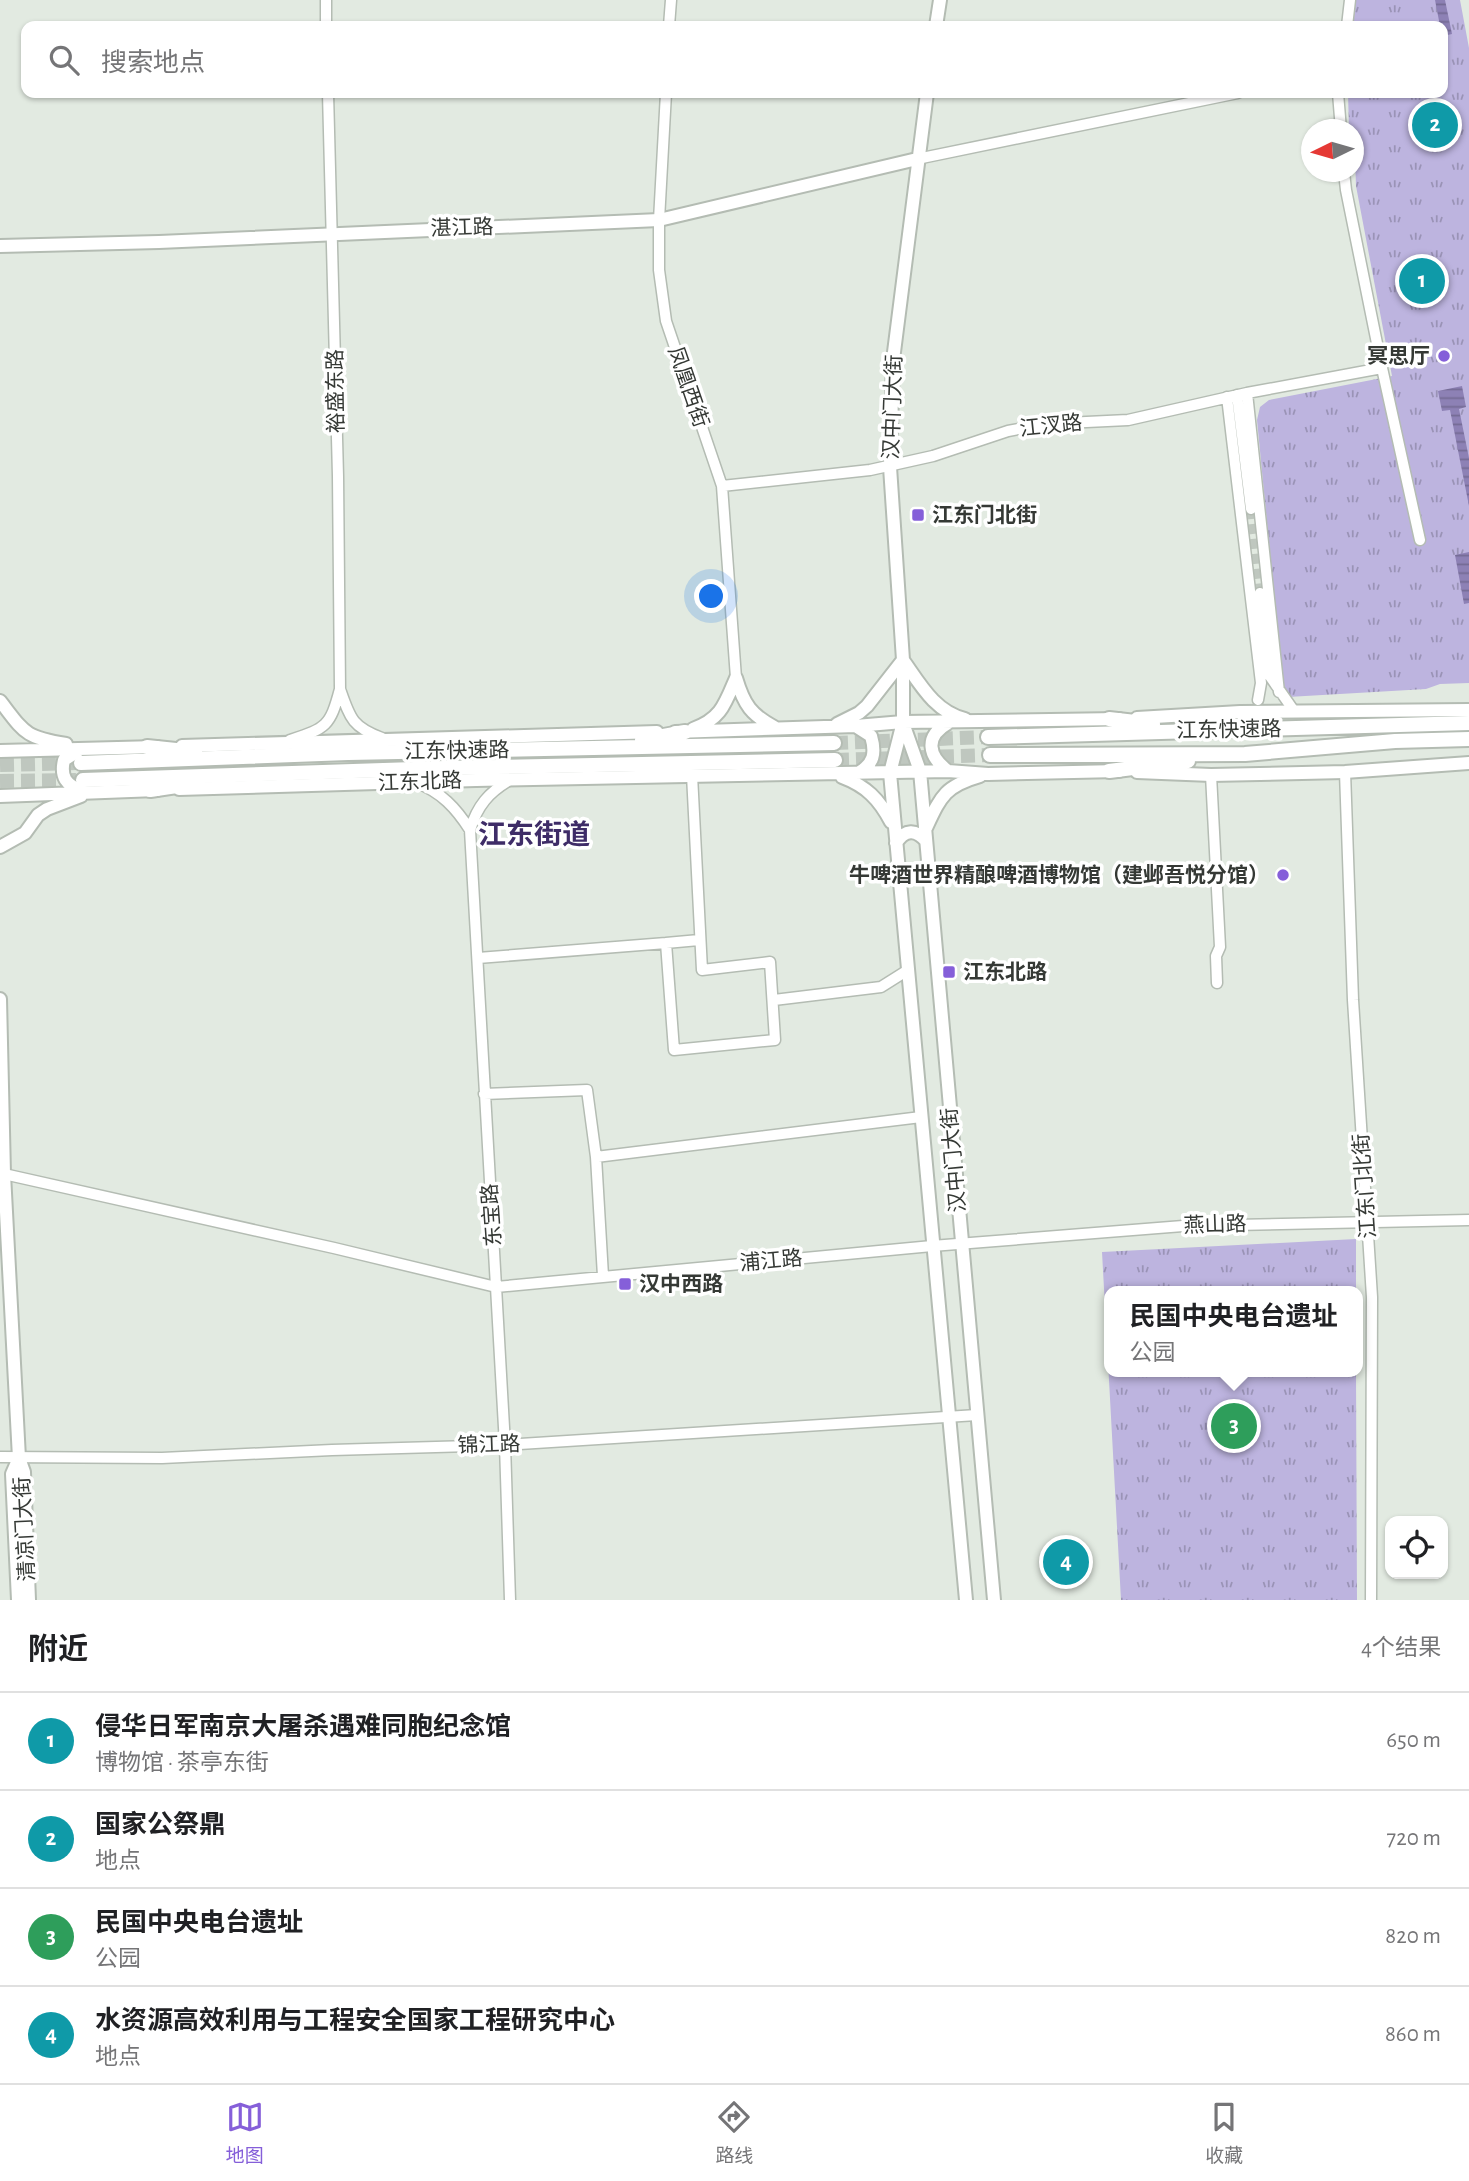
<!DOCTYPE html>
<html lang="zh">
<head>
<meta charset="utf-8">
<style>
	body { margin:0; font-family:"Alegreya Sans","Noto Sans SC",sans-serif; background:#f6f6f6; color:#202124 }
	.controls { position:absolute; right:21px; bottom:21px; display:grid; overflow:hidden; border-radius:14px; box-shadow:0 2px 5px #0004 }
	.controls button { width:63px; height:63px; display:grid; place-items:center; padding:0; border:0; border-bottom:2px solid #e0e0e0; background:#fff; color:#202124; font:35px sans-serif }
	.compass { position:absolute; left:1301px; top:119px; width:63px; height:63px; border-radius:50%; background:#fff; box-shadow:0 2px 5px #0004; rotate:265deg }
	.you { position:absolute; left:712px; top:597px; width:24px; height:24px; margin:-18px; border:5px solid #fff; border-radius:50%; background:#1a73e8; box-shadow:0 0 0 10px #1a73e833 }
	.badge { display:grid; place-items:center; width:46px; height:46px; border-radius:50%; background:#855fd9; color:#fff; font-size:23px; font-weight:700 }
	.pin { position:absolute; translate:-50% -50%; border:4px solid #fff; box-shadow:0 2px 7px #0006 }
	.popup { position:absolute; left:1104px; top:1286px; width:259px; height:91px; box-sizing:border-box; display:grid; place-content:center; border-radius:14px; background:#fff; filter:drop-shadow(0 2px 5px #0005); font-size:23px; white-space:nowrap; color:#757577 }
	.popup b { font-size:26px; color:#202124 }
	.popup::after { content:''; position:absolute; left:50%; top:100%; margin-left:-14px; border:14px solid transparent; border-top-color:#fff }
	.list { margin:0; padding:0; list-style:none }
	h2 { display:flex; justify-content:space-between; align-items:center; height:91px; margin:0; padding:0 28px; font-size:30px }
	h2 small { font-size:23px; font-weight:400; color:#757577 }
	.list li { display:grid; grid-template-columns:46px 1fr auto; gap:21px; align-items:center; box-sizing:border-box; height:98px; padding:0 28px; border-top:2px solid #e0e0e0 }
	.list b { display:block; font-size:26px; white-space:nowrap }
	.list p { margin:0; font-size:23px; white-space:nowrap; color:#757577 }
	.list em { font-size:23px; font-style:normal; color:#757577 }
	.icon { flex:none; width:38px; height:38px; fill:none; stroke:currentColor; stroke-width:2; stroke-linecap:round; stroke-linejoin:round }
	.map { position:relative; flex:none; width:1469px; height:1600px; overflow:hidden }
	.search { position:absolute; background:#fff; box-shadow:0 2px 5px #0004; left:21px; right:21px; top:21px; height:77px; display:flex; align-items:center; gap:18px; box-sizing:border-box; padding:0 24px; border-radius:14px; color:#757577; font-size:26px }
	.sheet { height:483px; background:#fff }
	nav { display:flex; justify-content:space-around; align-items:center; box-sizing:border-box; height:98px; border-top:2px solid #e0e0e0; background:#fff; font-size:19px; color:#757577 }
	nav a { display:grid; justify-items:center; gap:4px }
	nav .on { color:#855fd9 }
	.map>svg:first-child { display:block }
</style>
</head>
<body>
<div class="map">
<svg width="1469" height="1600" viewBox="0 0 1469 1600">
	<defs>
		<pattern id="park-tufts" width="24" height="20" patternUnits="userSpaceOnUse" patternTransform="scale(1.75)"><rect width="24" height="20" fill="#bdb4df"/><path d="M3 7l-1-3M5 7V3M7 7l1-3M15 17l-1-3M17 17v-4M19 17l1-3" fill="none" stroke="#9a93b6"/></pattern>
		<pattern id="water-rules" width="6" height="5" patternUnits="userSpaceOnUse" patternTransform="scale(1.75)"><rect width="6" height="5" fill="#8d81b5"/><path d="M0 2.5h6" fill="none" stroke="#746b94"/></pattern>
	</defs>
	<rect width="100%" height="100%" fill="#e2eae1"/>
	<path fill="url(#park-tufts)" d="M 1355,0 L 1460,0 L 1469,48 L 1469,683 L 1440,684 L 1426,689 L 1288,697 L 1283,687 L 1257,420 L 1260,407 L 1269,400 L 1392,376 L 1356,186 L 1354,130 L 1349,129 L 1348,93 L 1443,93 L 1443,26 L 1351,26 Z
		M 1356,1239 L 1356,1291 L 1110,1291 L 1110,1372 L 1356,1372 L 1357,1600 L 1121,1600 L 1102,1252 Z"/>
	<path fill="url(#water-rules)" d="M 1435,0 L 1445,0 L 1452,34 L 1443,36 L 1443,26 L 1440,26 Z
		M 1462,386 L 1466,407 L 1459,409 L 1469,458 L 1469,506 L 1450,410 L 1442,411 L 1438,391 Z
		M 1469,552 L 1469,603 L 1464,604 L 1455,555 Z"/>
	<g fill="none" stroke-linecap="round" stroke-linejoin="round">
		<path stroke="#bfc7bf" stroke-width="10" stroke-dasharray="10 5" stroke-linecap="butt" d="M 1251,509 L 1260,593"/>
		<path stroke="#bfc7bf" stroke-width="14" stroke-dasharray="14 7" stroke-linecap="butt" d="M 834,743 L 988,737
			M 835,760 L 990,755
			M 0,765 L 81,763
			M 0,781 L 76,780"/>
		<defs>
			<path id="minor" d="M 326,26 L 326,0
				M 669,26 L 671,0
				M 1347,26 L 1350,0
				M 666,93 L 659,220 L 659,270 L 666,321 L 722,486 L 736,678
				M 1338,93 L 1341,130
				M 917,159 L 1238,93
				M 1344,172 L 1346,190 L 1382,368 L 1420,540
				M 1247,393 L 1279,692
				M 1237,395 L 1251,509
				M 1227,397 L 1261,683 L 1258,700
				M 722,486 L 870,470 L 933,456 L 1008,431 L 1045,424 L 1128,420 L 1247,393 L 1382,368
				M 1260,593 L 1269,675 L 1294,711
				M 340,689 C 350,718 352,727 382,738
				M 290,740 C 326,728 330,727 340,689 L 338,476 L 328,93
				M 1345,772 L 1353,1000 L 1372,1297 L 1371,1600
				M 1211,775 L 1220,947 L 1216,956 L 1217,983
				M 417,783 C 441,792 456,808 470,830
				M 666,943 L 699,940
				M 478,958 L 666,943 L 674,1050 L 775,1040 L 770,962 L 702,970 L 692,775
				M 774,1000 L 881,987 L 908,970
				M 484,1094 L 587,1090 L 596,1157
				M 4,1174 L 334,1248 L 496,1287 L 932,1246 L 1183,1226 L 1469,1220
				M 603,1276 L 596,1157 L 921,1117
				M 0,1457 L 162,1458 L 332,1450 L 505,1445 L 977,1415
				M 510,1600 L 505,1445 L 470,830 C 477,806 489,792 510,780"/>
			<path id="major" d="M 936,26 L 940,0
				M 927,93 L 893,360 L 890,467 L 903,660 L 903,722 L 890,773 L 966,1600
				M 0,246 L 159,242 L 659,220 L 917,159
				M 736,678 C 744,705 751,715 776,728
				M 0,701 C 25,733 24,737 66,744
				M 1137,718 L 1240,712 L 1469,710
				M 903,723 L 920,771 L 994,1600
				M 837,724 L 859,713 L 867,706 L 903,660 C 920,684 935,712 965,719
				M 857,727 L 871,736 C 876,753 874,764 858,773
				M 693,729 C 721,719 725,704 736,678
				M 675,732 L 856,726 L 903,722 L 1119,719
				M 182,746 L 657,732
				M 0,751 L 157,747
				M 78,751 L 64,760 C 60,777 66,785 82,791
				M 948,771 C 928,756 924,737 948,723
				M 1137,772 L 1211,775 L 1345,772 L 1469,763
				M 842,777 C 866,786 879,799 891,822
				M 179,789 L 476,780 L 948,771 L 988,774 L 1119,771
				M 0,796 L 157,790
				M 926,828 C 941,796 945,786 980,776
				M 896,843 C 905,829 916,829 926,841
				M 0,847 L 25,833 L 38,815 L 47,809 L 81,796
				M 0,999 L 4,1174 L 19,1458 L 24,1472 L 29,1600
				M 18,1600 L 12,1474 L 19,1458"/>
			<path id="highway" d="M 1109,719 L 1153,724
				M 988,737 L 1469,723
				M 642,740 L 685,732
				M 147,747 L 195,752
				M 990,755 L 1245,754 L 1395,741 L 1469,739
				M 81,763 L 348,753 L 834,743
				M 657,771 L 692,775
				M 1109,771 L 1188,761
				M 83,780 L 444,768 L 835,760
				M 150,790 L 190,784"/>
		</defs>
		<use href="#minor" stroke="#b4bcb3" stroke-width="13"/>
		<use href="#major" stroke="#b4bcb3" stroke-width="16"/>
		<use href="#highway" stroke="#b4bcb3" stroke-width="18"/>
		<use href="#minor" stroke="#fff" stroke-width="10"/>
		<use href="#major" stroke="#fff" stroke-width="12"/>
		<use href="#highway" stroke="#fff" stroke-width="14"/>
	</g>
	<g fill="#855fd9" stroke="#fff" stroke-width="2.5">
		<circle cx="1444" cy="356" r="7"/>
		<rect x="911" y="508" width="14" height="14" rx="3.5"/>
		<circle cx="1283" cy="875" r="7"/>
		<rect x="942" y="965" width="14" height="14" rx="3.5"/>
		<rect x="618" y="1277" width="14" height="14" rx="3.5"/>
	</g>
	<g text-anchor="middle" dominant-baseline="central" stroke-width="7" stroke-linejoin="round" paint-order="stroke">
		<g font-size="21" fill="#353935" stroke="#fff">
			<text transform="translate(462 228) rotate(-2)">湛江路</text>
			<text transform="translate(688 387) rotate(71)">凤凰西街</text>
			<text transform="translate(336 391) rotate(-91)">裕盛东路</text>
			<text transform="translate(893 407) rotate(-88)">汉中门大街</text>
			<text transform="translate(1051 426) rotate(-6)">江汊路</text>
			<text transform="translate(1229 730) rotate(-1)">江东快速路</text>
			<text transform="translate(457 751) rotate(-1)">江东快速路</text>
			<text transform="translate(420 782) rotate(-2)">江东北路</text>
			<text transform="translate(954 1160) rotate(-95)">汉中门大街</text>
			<text transform="translate(1365 1186) rotate(-94)">江东门北街</text>
			<text transform="translate(492 1215) rotate(-94)">东宝路</text>
			<text transform="translate(1215 1225) rotate(-2)">燕山路</text>
			<text transform="translate(771 1261) rotate(-5)">浦江路</text>
			<text transform="translate(489 1445) rotate(-2)">锦江路</text>
			<text transform="translate(25 1529) rotate(-93)">清凉门大街</text>
		</g>
		<g font-size="21" font-weight="bold" fill="#353935" stroke="#fff" text-anchor="start">
			<text x="1430" y="356" text-anchor="end">冥思厅</text>
			<text x="932" y="515">江东门北街</text>
			<text x="1269" y="875" text-anchor="end">牛啤酒世界精酿啤酒博物馆（建邺吾悦分馆）</text>
			<text x="963" y="972">江东北路</text>
			<text x="639" y="1284">汉中西路</text>
		</g>
		<g font-size="28" font-weight="bold" fill="#3e2c67" stroke="#fff">
			<text x="534" y="836">江东街道</text>
		</g>
	</g>
</svg>
<div class="controls">
<button><svg class="icon" aria-label="locate" viewBox="0 0 24 24"><circle cx="12" cy="12" r="6"/><path d="M12 2v4M12 18v4M2 12h4M18 12h4"/></svg></button>
</div>
<svg class="compass" viewBox="-18 -18 36 36"><path d="M0-13l5 13h-10z" fill="#e53935"/><path d="M0 13l5-13h-10z" fill="#757577"/></svg>
<div class="you"></div>
<div class="pin badge" style="left:1422px;top:281px;background:#0f9aa8">1</div>
<div class="pin badge" style="left:1435px;top:125px;background:#0f9aa8">2</div>
<div class="pin badge" style="left:1234px;top:1426px;background:#2e9e5b">3</div>
<div class="popup"><b>民国中央电台遗址</b>公园</div>
<div class="pin badge" style="left:1066px;top:1562px;background:#0f9aa8">4</div>
<div class="search"><svg class="icon" aria-label="search" viewBox="0 0 24 24"><circle cx="10" cy="10" r="6"/><path d="M15 15l6 6"/></svg>搜索地点</div>
</div>
<section class="sheet">
<h2>附近<small>4个结果</small></h2>
<ul class="list">
<li><span class="badge" style="background:#0f9aa8">1</span><div><b>侵华日军南京大屠杀遇难同胞纪念馆</b><p>博物馆 · 茶亭东街</p></div><em>650 m</em></li>
<li><span class="badge" style="background:#0f9aa8">2</span><div><b>国家公祭鼎</b><p>地点</p></div><em>720 m</em></li>
<li><span class="badge" style="background:#2e9e5b">3</span><div><b>民国中央电台遗址</b><p>公园</p></div><em>820 m</em></li>
<li><span class="badge" style="background:#0f9aa8">4</span><div><b>水资源高效利用与工程安全国家工程研究中心</b><p>地点</p></div><em>860 m</em></li>
</ul>
</section>
<nav>
<a class="on"><svg class="icon" aria-label="map" viewBox="0 0 24 24"><path d="M3 6l6-2 6 2 6-2v14l-6 2-6-2-6 2zM9 4v14M15 6v14"/></svg>地图</a>
<a><svg class="icon" aria-label="directions" viewBox="0 0 24 24"><path d="M12 3l9 9-9 9-9-9zM9 14v-3h6M13 9l2 2-2 2"/></svg>路线</a>
<a><svg class="icon" aria-label="saved" viewBox="0 0 24 24"><path d="M7 4h10v16l-5-4-5 4z"/></svg>收藏</a>
</nav>
</body>
</html>
